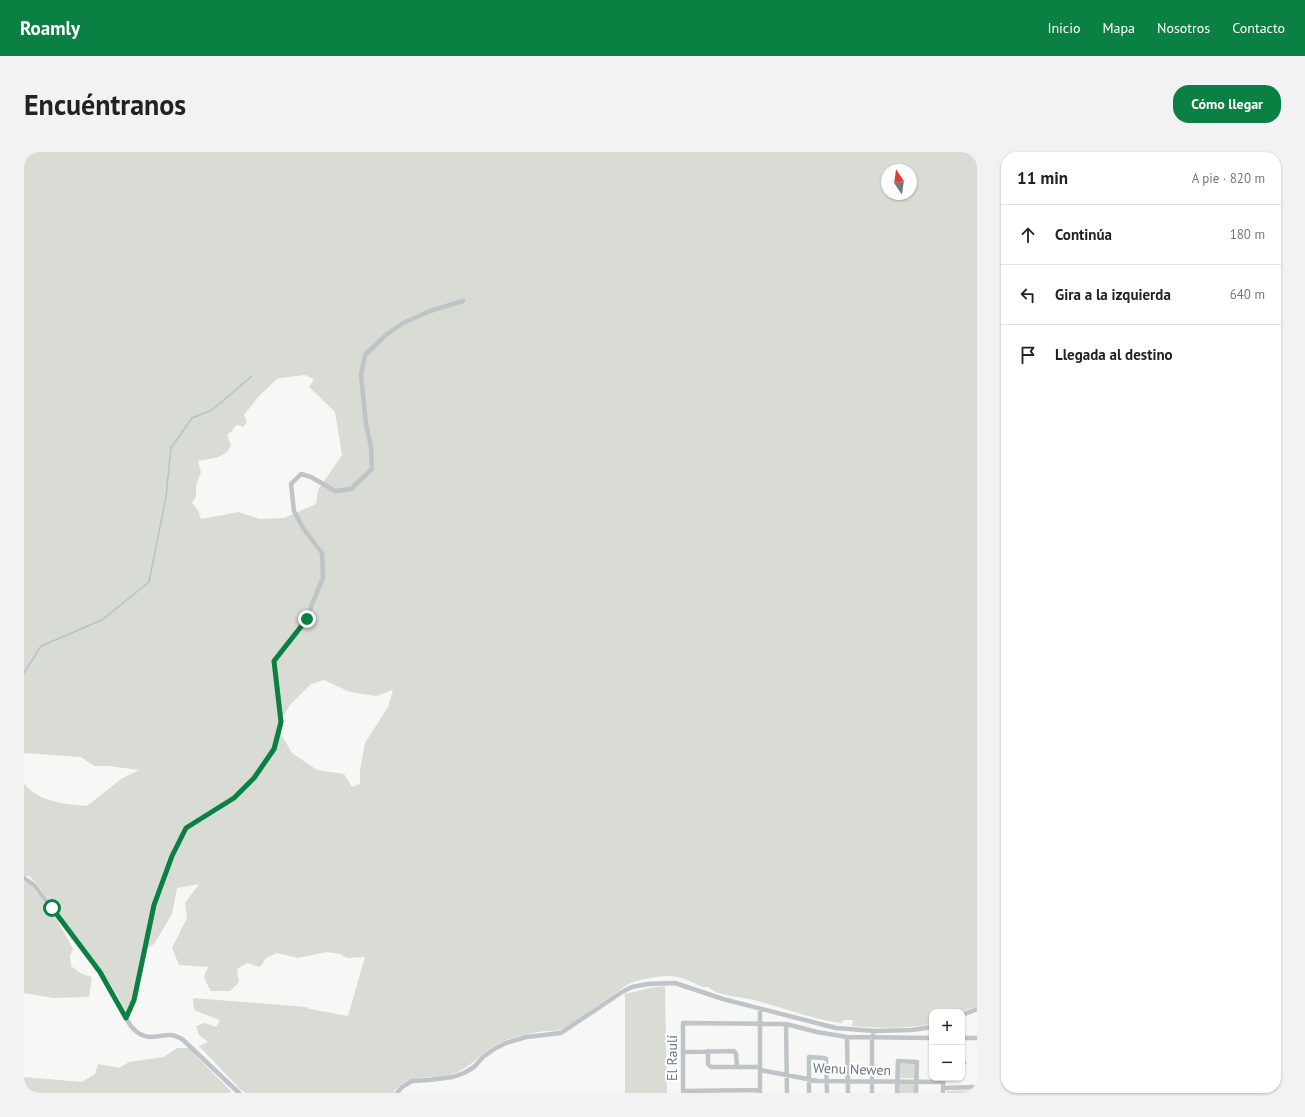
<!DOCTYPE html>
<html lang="es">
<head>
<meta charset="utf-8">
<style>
	body { margin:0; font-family:"PT Sans",sans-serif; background:#f2f2f2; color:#222 }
	.controls { position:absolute; right:12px; bottom:12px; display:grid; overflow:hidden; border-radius:8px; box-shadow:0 1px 3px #0004 }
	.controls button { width:36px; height:36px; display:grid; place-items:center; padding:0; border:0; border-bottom:1px solid #e0e0e0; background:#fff; color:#222; font:20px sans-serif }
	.compass { position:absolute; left:857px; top:12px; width:36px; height:36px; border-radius:50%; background:#fff; box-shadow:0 1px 3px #0004; rotate:347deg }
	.stop { position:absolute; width:12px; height:12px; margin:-9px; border:3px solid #0b8043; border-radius:50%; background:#fff }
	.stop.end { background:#0b8043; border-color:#fff; box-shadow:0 1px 4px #0008 }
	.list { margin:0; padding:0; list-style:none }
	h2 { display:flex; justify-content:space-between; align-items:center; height:52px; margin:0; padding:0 16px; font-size:17px }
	h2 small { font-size:13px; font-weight:400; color:#767676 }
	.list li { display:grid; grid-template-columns:26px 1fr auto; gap:12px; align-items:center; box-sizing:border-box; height:60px; padding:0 16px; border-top:1px solid #e0e0e0 }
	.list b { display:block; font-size:15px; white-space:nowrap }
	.list em { font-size:13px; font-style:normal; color:#767676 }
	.icon { flex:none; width:22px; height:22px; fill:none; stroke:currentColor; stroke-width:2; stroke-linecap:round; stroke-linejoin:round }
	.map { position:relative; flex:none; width:953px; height:941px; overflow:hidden; border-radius:16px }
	header { display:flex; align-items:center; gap:24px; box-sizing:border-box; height:56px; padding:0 20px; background:#0b8043; color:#fff }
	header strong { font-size:19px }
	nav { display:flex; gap:22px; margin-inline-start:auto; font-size:14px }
	.intro { display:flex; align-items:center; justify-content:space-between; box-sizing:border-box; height:96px; padding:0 24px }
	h1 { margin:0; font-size:28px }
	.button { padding:10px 18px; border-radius:16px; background:#0b8043; color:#fff; font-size:14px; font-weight:700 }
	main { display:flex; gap:24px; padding:0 24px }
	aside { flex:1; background:#fff; border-radius:16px; box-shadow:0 1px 3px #0004 }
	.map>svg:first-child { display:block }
</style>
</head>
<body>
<header>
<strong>Roamly</strong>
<nav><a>Inicio</a><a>Mapa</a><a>Nosotros</a><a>Contacto</a></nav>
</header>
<div class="intro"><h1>Encuéntranos</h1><a class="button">Cómo llegar</a></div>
<main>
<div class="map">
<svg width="953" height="941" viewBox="0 0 953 941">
	<rect width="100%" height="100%" fill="#f7f7f5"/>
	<path fill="#d8dcd4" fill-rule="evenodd" d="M 0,0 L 953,0 L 953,854 L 938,860 L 908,860 L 908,872 C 882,877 855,876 828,874 L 829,868 L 820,868 L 817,871 C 785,867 756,854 725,847 C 712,844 694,844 684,835 L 679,835 C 671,832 663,827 654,825 C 641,822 625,826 612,829 C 604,831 596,838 589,843 C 573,853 555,868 539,877 C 534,880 526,879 521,879 C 507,881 493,884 480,889 C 461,896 450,913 432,921 C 411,930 383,918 369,941 L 222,941 L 217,938 L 175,894 L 184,890 L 175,883 L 172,874 L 181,871 L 192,875 L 196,868 L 170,858 L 169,846 L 282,855 L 286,857 L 324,864 L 341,805 L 323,806 L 316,802 L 303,800 L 274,806 L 253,801 L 242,806 L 236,815 L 223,811 L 213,817 L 215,830 L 206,839 L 187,839 C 181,828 177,825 185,815 L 155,813 L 148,796 L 163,766 L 161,751 L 175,732 L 153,736 L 148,762 L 130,792 L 124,796 L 118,804 L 109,847 L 102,860 L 88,834 L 12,731 L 5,724 L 0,724 L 0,632 C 16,650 40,652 63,654 L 97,627 L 115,618 L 85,614 L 70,614 L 57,605 L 0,601 ZM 863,18 L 887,18 L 887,42 L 863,42 ZM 281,223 L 290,227 L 285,235 L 311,260 L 318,303 L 294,338 L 292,352 L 260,366 L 236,367 L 215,360 L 177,367 L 174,358 L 168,351 L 172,345 L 172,333 L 177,320 L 174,309 C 187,306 202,307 207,293 L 203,283 L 209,278 L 210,275 L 214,273 L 219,275 L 223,270 L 220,263 L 235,244 L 252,228 L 256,226 ZM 300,528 L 326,540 L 352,544 L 369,538 L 364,555 L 341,591 L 336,618 L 336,632 L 328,635 L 320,622 L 293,618 L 268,601 L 253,575 L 266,553 L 287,532 Z
		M 0,730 L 6,732 L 33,768 L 49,797 L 46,804 L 47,814 L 58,822 L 68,825 L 65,845 L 29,846 L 0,841 Z
		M 641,834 L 643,941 L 601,941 L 601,842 L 625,836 Z
		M 153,896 L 164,896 L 207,939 L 206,941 L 0,941 L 0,925 L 58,930 L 71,922 L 74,912 L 95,916 L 105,910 L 140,905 Z
		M 875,912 L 892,912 L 891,926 L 875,926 Z
		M 875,932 L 891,932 L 891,941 L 875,941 Z
		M 953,938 L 953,941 L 923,941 L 923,939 Z"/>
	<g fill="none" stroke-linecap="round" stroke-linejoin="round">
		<path stroke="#b5c4c6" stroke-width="1.5" d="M 0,521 L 17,494 L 78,468 L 125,430 L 142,345 L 147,296 L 168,266 L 188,258 L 228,224"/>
		<path stroke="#bec4c7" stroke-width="4.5" d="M 0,726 L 10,733 L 76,820 L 102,866 C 107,876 114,884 126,885 C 133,885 139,883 146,883 C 150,883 154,885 158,887 L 215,941
			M 938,863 L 953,857
			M 102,866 L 110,848 L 130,753 L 148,704 L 162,676 L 210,646 L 230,626 L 251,597 L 257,570 L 250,509 L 283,467 L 288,452 L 299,426 L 298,401 L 279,376 L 270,359 L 267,332 L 277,322 L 287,325 L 311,339 L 327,337 L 348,317 L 347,295 L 342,272 L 337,223 L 341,203 L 362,183 L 379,171 L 406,159 L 439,149
			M 762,872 L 763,941
			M 823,885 L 824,941
			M 938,886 L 953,886
			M 684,899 L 684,912 L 687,915 L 736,915
			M 659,900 L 710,899 L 712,902 L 713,915
			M 938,911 L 940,911
			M 736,918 L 794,929 L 919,930
			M 919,936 L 953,935
			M 659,939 L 736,938
			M 373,941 L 378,935 L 388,929 L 405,928 L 429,925 L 440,921 L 450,915 L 459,905 L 470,897 L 482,891 L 502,885 L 537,881 L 598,840 L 608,835 L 624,832 L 651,831 L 699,847 L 812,876 L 851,879 L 888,878 L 908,875
			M 659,941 L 659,871 L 762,872 L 793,880 L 823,885 L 908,886
			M 736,941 L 736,857
			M 785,941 L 785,905 L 800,906 L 802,907 L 803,941
			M 848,941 L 848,886 L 849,883
			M 873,941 L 874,909 L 893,910 L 892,941
			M 919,941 L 919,926"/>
	</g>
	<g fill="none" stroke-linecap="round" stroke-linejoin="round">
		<path stroke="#0b8043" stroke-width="5" d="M 28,756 L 76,820 L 102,866 L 110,848 L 130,753 L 148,704 L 162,676 L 210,646 L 230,626 L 250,597 L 257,570 L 250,509 L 283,467"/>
	</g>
	<g text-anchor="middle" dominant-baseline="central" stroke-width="4" stroke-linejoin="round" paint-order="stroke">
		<g font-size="14" fill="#63777f" stroke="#fff">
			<text transform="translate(648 906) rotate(-90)">El Raulí</text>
			<text transform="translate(828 917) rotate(2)">Wenu Newen</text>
		</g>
	</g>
</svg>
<div class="controls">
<button>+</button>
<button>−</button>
</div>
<svg class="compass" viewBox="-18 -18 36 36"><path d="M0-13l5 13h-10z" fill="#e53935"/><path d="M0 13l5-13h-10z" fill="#767676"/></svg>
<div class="stop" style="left:28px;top:756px"></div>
<div class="stop end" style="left:283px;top:467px"></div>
</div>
<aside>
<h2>11 min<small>A pie · 820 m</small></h2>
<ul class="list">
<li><svg class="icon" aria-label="ahead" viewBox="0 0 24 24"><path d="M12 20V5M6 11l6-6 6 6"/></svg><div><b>Continúa</b></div><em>180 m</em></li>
<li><svg class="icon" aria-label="left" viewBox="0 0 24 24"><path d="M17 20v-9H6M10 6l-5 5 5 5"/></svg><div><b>Gira a la izquierda</b></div><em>640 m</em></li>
<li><svg class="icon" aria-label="arrive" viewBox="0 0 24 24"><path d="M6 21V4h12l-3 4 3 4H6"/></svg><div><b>Llegada al destino</b></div></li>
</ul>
</aside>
</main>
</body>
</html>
